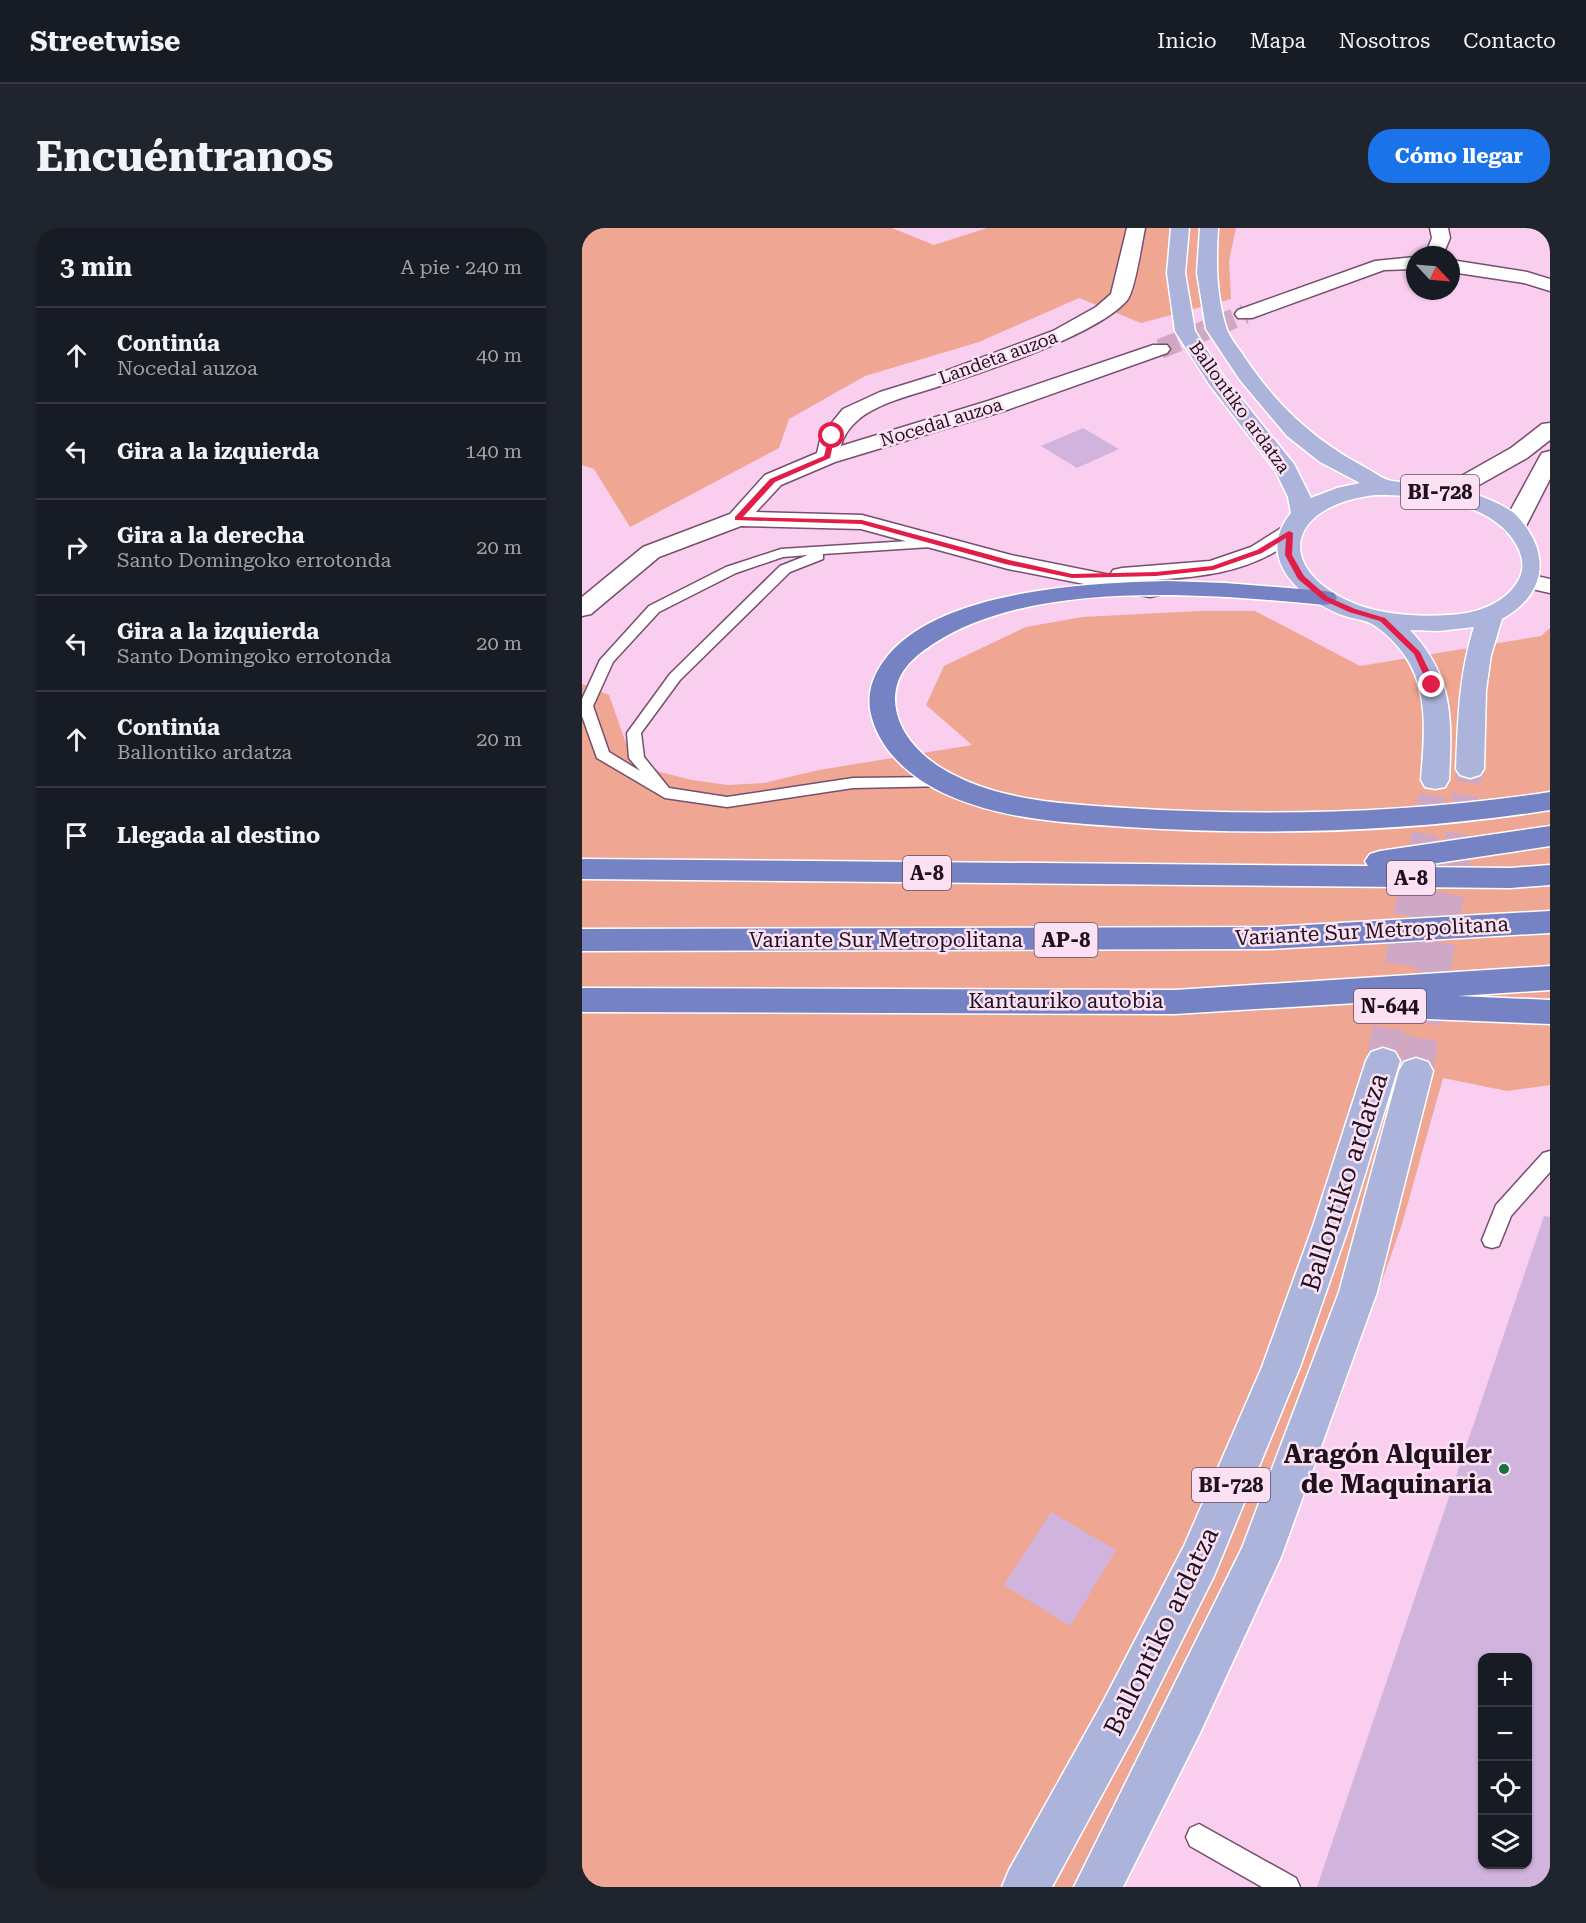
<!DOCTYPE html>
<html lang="es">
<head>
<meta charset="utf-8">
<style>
	body { margin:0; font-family:"Roboto Serif",serif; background:#20242c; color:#f1f3f6 }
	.controls { position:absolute; right:18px; bottom:18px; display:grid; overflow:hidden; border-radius:12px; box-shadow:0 2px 4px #0004 }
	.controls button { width:54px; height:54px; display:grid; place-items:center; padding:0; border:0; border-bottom:2px solid #363941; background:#171b24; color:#f1f3f6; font:30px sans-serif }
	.compass { position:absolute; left:824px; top:18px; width:54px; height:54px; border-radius:50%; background:#171b24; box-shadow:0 2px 4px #0004; rotate:116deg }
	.stop { position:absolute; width:18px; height:18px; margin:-14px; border:4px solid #e11d48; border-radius:50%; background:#fff }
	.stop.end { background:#e11d48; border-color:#fff; box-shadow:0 2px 6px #0008 }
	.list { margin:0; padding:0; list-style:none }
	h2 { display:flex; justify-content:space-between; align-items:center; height:78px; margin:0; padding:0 24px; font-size:26px }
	h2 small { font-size:20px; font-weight:400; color:#9ea1a6 }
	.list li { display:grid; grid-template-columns:39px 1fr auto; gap:18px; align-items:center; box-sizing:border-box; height:96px; padding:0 24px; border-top:2px solid #363941 }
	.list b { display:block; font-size:22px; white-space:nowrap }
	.list p { margin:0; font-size:20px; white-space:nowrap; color:#9ea1a6 }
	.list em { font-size:20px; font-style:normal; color:#9ea1a6 }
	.icon { flex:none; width:33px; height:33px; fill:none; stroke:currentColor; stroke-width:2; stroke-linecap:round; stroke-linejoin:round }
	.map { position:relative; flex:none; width:968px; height:1659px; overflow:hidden; border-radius:24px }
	header { display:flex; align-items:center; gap:36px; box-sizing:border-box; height:84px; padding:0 30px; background:#171b24; border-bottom:2px solid #363941 }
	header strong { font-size:28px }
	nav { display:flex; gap:33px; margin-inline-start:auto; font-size:21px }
	.intro { display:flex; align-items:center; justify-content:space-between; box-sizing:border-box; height:144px; padding:0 36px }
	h1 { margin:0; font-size:42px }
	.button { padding:15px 27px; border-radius:24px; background:#1a73e8; color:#fff; font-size:21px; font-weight:700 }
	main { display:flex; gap:36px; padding:0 36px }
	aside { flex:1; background:#171b24; border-radius:24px; box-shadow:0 2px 4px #0004 }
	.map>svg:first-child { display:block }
</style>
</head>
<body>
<header>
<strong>Streetwise</strong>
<nav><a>Inicio</a><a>Mapa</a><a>Nosotros</a><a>Contacto</a></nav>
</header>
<div class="intro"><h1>Encuéntranos</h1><a class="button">Cómo llegar</a></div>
<main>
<aside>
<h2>3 min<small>A pie · 240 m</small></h2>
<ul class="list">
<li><svg class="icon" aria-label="ahead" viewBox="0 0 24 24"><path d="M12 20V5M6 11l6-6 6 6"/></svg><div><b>Continúa</b><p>Nocedal auzoa</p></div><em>40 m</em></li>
<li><svg class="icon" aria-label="left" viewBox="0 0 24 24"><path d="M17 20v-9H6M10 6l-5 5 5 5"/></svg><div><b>Gira a la izquierda</b></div><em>140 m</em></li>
<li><svg class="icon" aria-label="right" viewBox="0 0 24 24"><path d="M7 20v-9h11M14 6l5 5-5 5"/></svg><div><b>Gira a la derecha</b><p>Santo Domingoko errotonda</p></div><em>20 m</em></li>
<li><svg class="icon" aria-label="left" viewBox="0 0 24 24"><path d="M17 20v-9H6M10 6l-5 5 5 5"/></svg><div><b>Gira a la izquierda</b><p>Santo Domingoko errotonda</p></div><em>20 m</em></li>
<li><svg class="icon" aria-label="ahead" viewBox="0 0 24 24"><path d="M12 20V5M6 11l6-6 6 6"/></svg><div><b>Continúa</b><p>Ballontiko ardatza</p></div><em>20 m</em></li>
<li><svg class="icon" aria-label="arrive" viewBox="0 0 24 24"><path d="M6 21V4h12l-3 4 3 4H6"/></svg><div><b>Llegada al destino</b></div></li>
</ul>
</aside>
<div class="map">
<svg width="968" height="1659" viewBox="0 0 968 1659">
	<rect width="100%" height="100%" fill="#faceef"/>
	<path fill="#efa693" d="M 0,0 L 310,0 L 352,17 L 405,0 L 654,0 L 647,33 L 649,71 L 559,95 L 497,70 L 397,114 L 283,148 L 207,191 L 197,220 L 48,299 L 12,241 L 0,237 Z
		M 618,383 L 673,383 L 778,438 L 959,408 L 968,400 L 968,857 L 925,863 L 861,850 L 820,996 L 758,1171 L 666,1394 L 535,1659 L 0,1659 L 0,456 L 27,467 L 47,524 L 78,544 L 110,552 L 146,557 L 182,555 L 237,542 L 390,517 L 344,477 L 362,438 L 444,399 L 500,389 Z"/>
	<path fill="#d1b4de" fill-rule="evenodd" d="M 501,200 L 537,221 L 495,240 L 459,218 Z
		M 962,988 L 968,989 L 968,1659 L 735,1659 ZM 900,1430 L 945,1430 L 945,1636 L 900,1636 Z
		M 469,1284 L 534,1322 L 488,1398 L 422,1357 Z"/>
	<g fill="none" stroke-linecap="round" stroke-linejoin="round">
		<path stroke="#cea8c5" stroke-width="20" stroke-dasharray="20 10" stroke-linecap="butt" d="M 578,121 L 663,86"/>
		<path stroke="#cea8c5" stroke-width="26" stroke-dasharray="26 13" stroke-linecap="butt" d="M 838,631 L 853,552
			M 872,631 L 888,541"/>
		<path stroke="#cea8c5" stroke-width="33" stroke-dasharray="33 16" stroke-linecap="butt" d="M 801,833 L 839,630
			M 834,843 L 872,630"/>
		<defs>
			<path id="lane" d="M 359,311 L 364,312 L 365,315 L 364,318 L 241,326 L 241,331 L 208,344 L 98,452 L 59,505 L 62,529 L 87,560 L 145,569 L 271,550 L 362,549 L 367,550 L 370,554 L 367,558 L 271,560 L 145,579 L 83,570 L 15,530 L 0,488 L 0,471 L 18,432 L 67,378 L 144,339 L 199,321 ZM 226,327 L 198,338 L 88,446 L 45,505 L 47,530 L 58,543 L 27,524 L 11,478 L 31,434 L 77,384 L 154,345 L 201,329 Z
				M 968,923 L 968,944 L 929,988 L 917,1018 L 910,1020 L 903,1018 L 900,1012 L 914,977 L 961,925 Z
				M 617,1596 L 714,1650 L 718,1659 L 680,1659 L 608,1618 L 604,1609 L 608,1600 Z"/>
			<path id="street" d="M 545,0 L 563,0 C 560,15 553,61 546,71 C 519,106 396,146 352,160 C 329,167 294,176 276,192 C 268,199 261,208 259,218 L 406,173 L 571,117 L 585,117 L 588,121 L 585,125 L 422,183 L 253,234 L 199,257 L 174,284 L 280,287 L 429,327 L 528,347 L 531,342 L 540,340 L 628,333 L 669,319 L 699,300 L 707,298 L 715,300 L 719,305 C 714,312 708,315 701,319 C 656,348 610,349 559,353 L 577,357 L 580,362 L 577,367 L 568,369 L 426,341 L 279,301 L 159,298 L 77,329 L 9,386 L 0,388 L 0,369 L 61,319 L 148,286 L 183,247 L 235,225 L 239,208 L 261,181 L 298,164 L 353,147 L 471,103 L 514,79 L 529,66 Z
				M 848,0 L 866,0 L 868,10 L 861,27 L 843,27 L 850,10 Z
				M 833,29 L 833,41 L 802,42 L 670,90 L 656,90 L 653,86 L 656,82 L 793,33 Z
				M 869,32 L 945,44 L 968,51 L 968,63 L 942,55 L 869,44 Z
				M 950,347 L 968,351 L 968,365 L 941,359 L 938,354 L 941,349 Z"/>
			<path id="secondary" d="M 968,195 L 968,212 L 945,230 L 874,270 L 866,272 L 858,270 L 855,265 L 858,260 L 929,220 L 960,196 Z
				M 968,223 L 968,251 L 944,298 L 940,303 L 932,305 L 924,303 L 920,298 L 957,230 L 960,225 Z"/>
			<path id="primary" d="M 589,0 L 607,0 L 603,45 L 613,103 L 642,149 L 712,236 L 729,270 L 755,260 L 778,255 L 738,234 L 705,208 L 658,152 L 624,101 L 615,45 L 618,0 L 636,0 C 634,34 634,66 644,99 C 647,110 657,120 663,130 C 696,179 733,213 786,241 C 793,245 802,252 810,253 C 822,255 834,254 846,256 C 875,260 908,268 932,285 C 968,321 968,364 920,391 L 909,427 L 904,462 L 902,541 L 898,547 L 888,550 L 878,547 L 874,541 C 876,492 877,446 892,399 L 857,403 L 828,402 C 872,449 870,492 867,552 L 863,559 L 853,561 L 843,559 L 839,552 C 842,511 848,464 823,428 C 815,416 803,404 790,396 C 781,391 770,391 760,387 C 718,371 672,330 709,285 L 706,269 L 693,242 L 627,156 L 593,103 L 585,45 ZM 793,267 C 838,267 911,272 935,318 C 941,329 943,341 936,353 C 922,377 892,386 866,387 C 836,389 804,387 776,377 C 691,343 702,278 793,267 Z
				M 801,820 L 813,824 L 818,833 L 767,998 L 718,1139 L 632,1348 L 554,1504 L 470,1659 L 420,1659 L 427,1642 L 522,1472 L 602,1318 L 680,1139 L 731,998 L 784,833 L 789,824 Z
				M 834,830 L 846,834 L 851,843 L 795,1064 L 699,1329 L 618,1505 L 541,1659 L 492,1659 L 660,1320 L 757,1064 L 817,843 L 822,834 Z"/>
			<path id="highway" d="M 585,353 L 643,355 L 743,363 L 752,365 L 755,370 L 752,375 L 743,377 C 628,366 451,350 351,416 C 330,430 313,445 313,472 C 314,506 343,533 372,547 C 424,574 487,576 544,580 C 685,589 829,585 968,564 L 968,582 C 829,604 685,608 545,599 C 486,595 423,592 368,568 C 335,554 300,527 290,490 C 284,470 289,451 301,434 C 351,362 505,355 585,353 Z
				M 968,598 L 968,618 L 829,639 L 929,640 L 968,637 L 968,657 L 929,660 L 0,651 L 0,631 L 786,638 L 783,633 L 788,626 L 798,623 Z
				M 968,683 L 968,705 L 687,721 L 0,723 L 0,701 L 687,699 Z
				M 968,738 L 968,762 L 876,768 L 968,772 L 968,796 L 820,790 L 809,787 L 804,778 L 807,773 L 593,786 L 0,784 L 0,760 L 593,762 Z"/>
		</defs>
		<use href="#lane" stroke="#754f6c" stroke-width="3"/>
		<use href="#street" stroke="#754f6c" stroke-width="3"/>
		<use href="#secondary" stroke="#754f6c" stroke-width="3"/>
		<use href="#primary" stroke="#fff" stroke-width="3"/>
		<use href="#highway" stroke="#fff" stroke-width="3"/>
		<use href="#lane" fill="#fff" fill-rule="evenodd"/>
		<use href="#street" fill="#fff" fill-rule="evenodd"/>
		<use href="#secondary" fill="#fff" fill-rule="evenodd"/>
		<use href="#primary" fill="#acb4dc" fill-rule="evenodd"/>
		<use href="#highway" fill="#7582c4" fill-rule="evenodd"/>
	</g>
	<path fill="#e11d48" d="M 250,206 L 253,208 L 248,230 L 193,254 L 161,289 L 280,292 L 427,332 L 490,346 L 574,344 L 630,338 L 675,322 L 707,303 L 711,305 L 710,327 L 722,348 L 746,369 L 773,381 L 803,390 L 838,424 L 854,457 L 847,459 L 832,426 L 798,393 L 767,384 L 741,372 L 716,351 L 703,327 L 704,310 L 680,325 L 631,342 L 574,348 L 490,350 L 423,336 L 279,296 L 153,292 L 153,289 L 188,251 L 242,228 L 247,208 Z"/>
	<circle fill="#1a7042" stroke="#fce1f5" stroke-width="2" cx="922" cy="1241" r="6"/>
	<g text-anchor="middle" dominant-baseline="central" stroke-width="5" stroke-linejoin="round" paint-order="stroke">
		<g font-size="18" fill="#20111d" stroke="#fce1f5">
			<text transform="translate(416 129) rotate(-20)">Landeta auzoa</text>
			<text transform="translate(658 179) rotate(54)">Ballontiko ardatza</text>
			<text transform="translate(359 194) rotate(-17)">Nocedal auzoa</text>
		</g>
		<g fill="#fce1f5" stroke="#624f5e" stroke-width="1.5">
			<rect x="819" y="247" width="78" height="34" rx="4.5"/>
			<rect x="321" y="628" width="48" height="34" rx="4.5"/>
			<rect x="805" y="633" width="48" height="34" rx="4.5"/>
			<rect x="452.5" y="695" width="63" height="34" rx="4.5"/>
			<rect x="772" y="761" width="72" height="34" rx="4.5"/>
			<rect x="610" y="1240" width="78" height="34" rx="4.5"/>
		</g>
		<g font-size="20" font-weight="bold" fill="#20111d">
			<text x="858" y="264">BI-728</text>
			<text x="345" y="645">A-8</text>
			<text x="829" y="650">A-8</text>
			<text x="484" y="712">AP-8</text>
			<text x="808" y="778">N-644</text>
			<text x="649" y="1257">BI-728</text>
		</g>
		<g font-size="21" fill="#20111d" stroke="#fce1f5">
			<text transform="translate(790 703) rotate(-3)">Variante Sur Metropolitana</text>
			<text x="304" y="712">Variante Sur Metropolitana</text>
			<text x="484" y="773">Kantauriko autobia</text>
		</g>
		<g font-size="26" fill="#20111d" stroke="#fce1f5">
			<text transform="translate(762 954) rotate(-72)">Ballontiko ardatza</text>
			<text transform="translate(579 1403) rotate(-64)">Ballontiko ardatza</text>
		</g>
		<g font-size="26" font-weight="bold" fill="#20111d" stroke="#fce1f5" text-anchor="end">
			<text x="910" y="1226">Aragón Alquiler<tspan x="910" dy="30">de Maquinaria</tspan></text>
		</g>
	</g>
</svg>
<div class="controls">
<button>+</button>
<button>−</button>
<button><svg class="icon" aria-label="locate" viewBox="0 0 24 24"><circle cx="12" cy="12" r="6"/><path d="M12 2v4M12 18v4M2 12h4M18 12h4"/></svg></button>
<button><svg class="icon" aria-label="layers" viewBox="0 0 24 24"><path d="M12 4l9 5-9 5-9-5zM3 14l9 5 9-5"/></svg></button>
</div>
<svg class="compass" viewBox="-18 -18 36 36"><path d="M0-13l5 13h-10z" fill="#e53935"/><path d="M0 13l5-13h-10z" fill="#9ea1a6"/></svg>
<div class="stop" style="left:250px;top:208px"></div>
<div class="stop end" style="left:850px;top:457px"></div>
</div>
</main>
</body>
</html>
